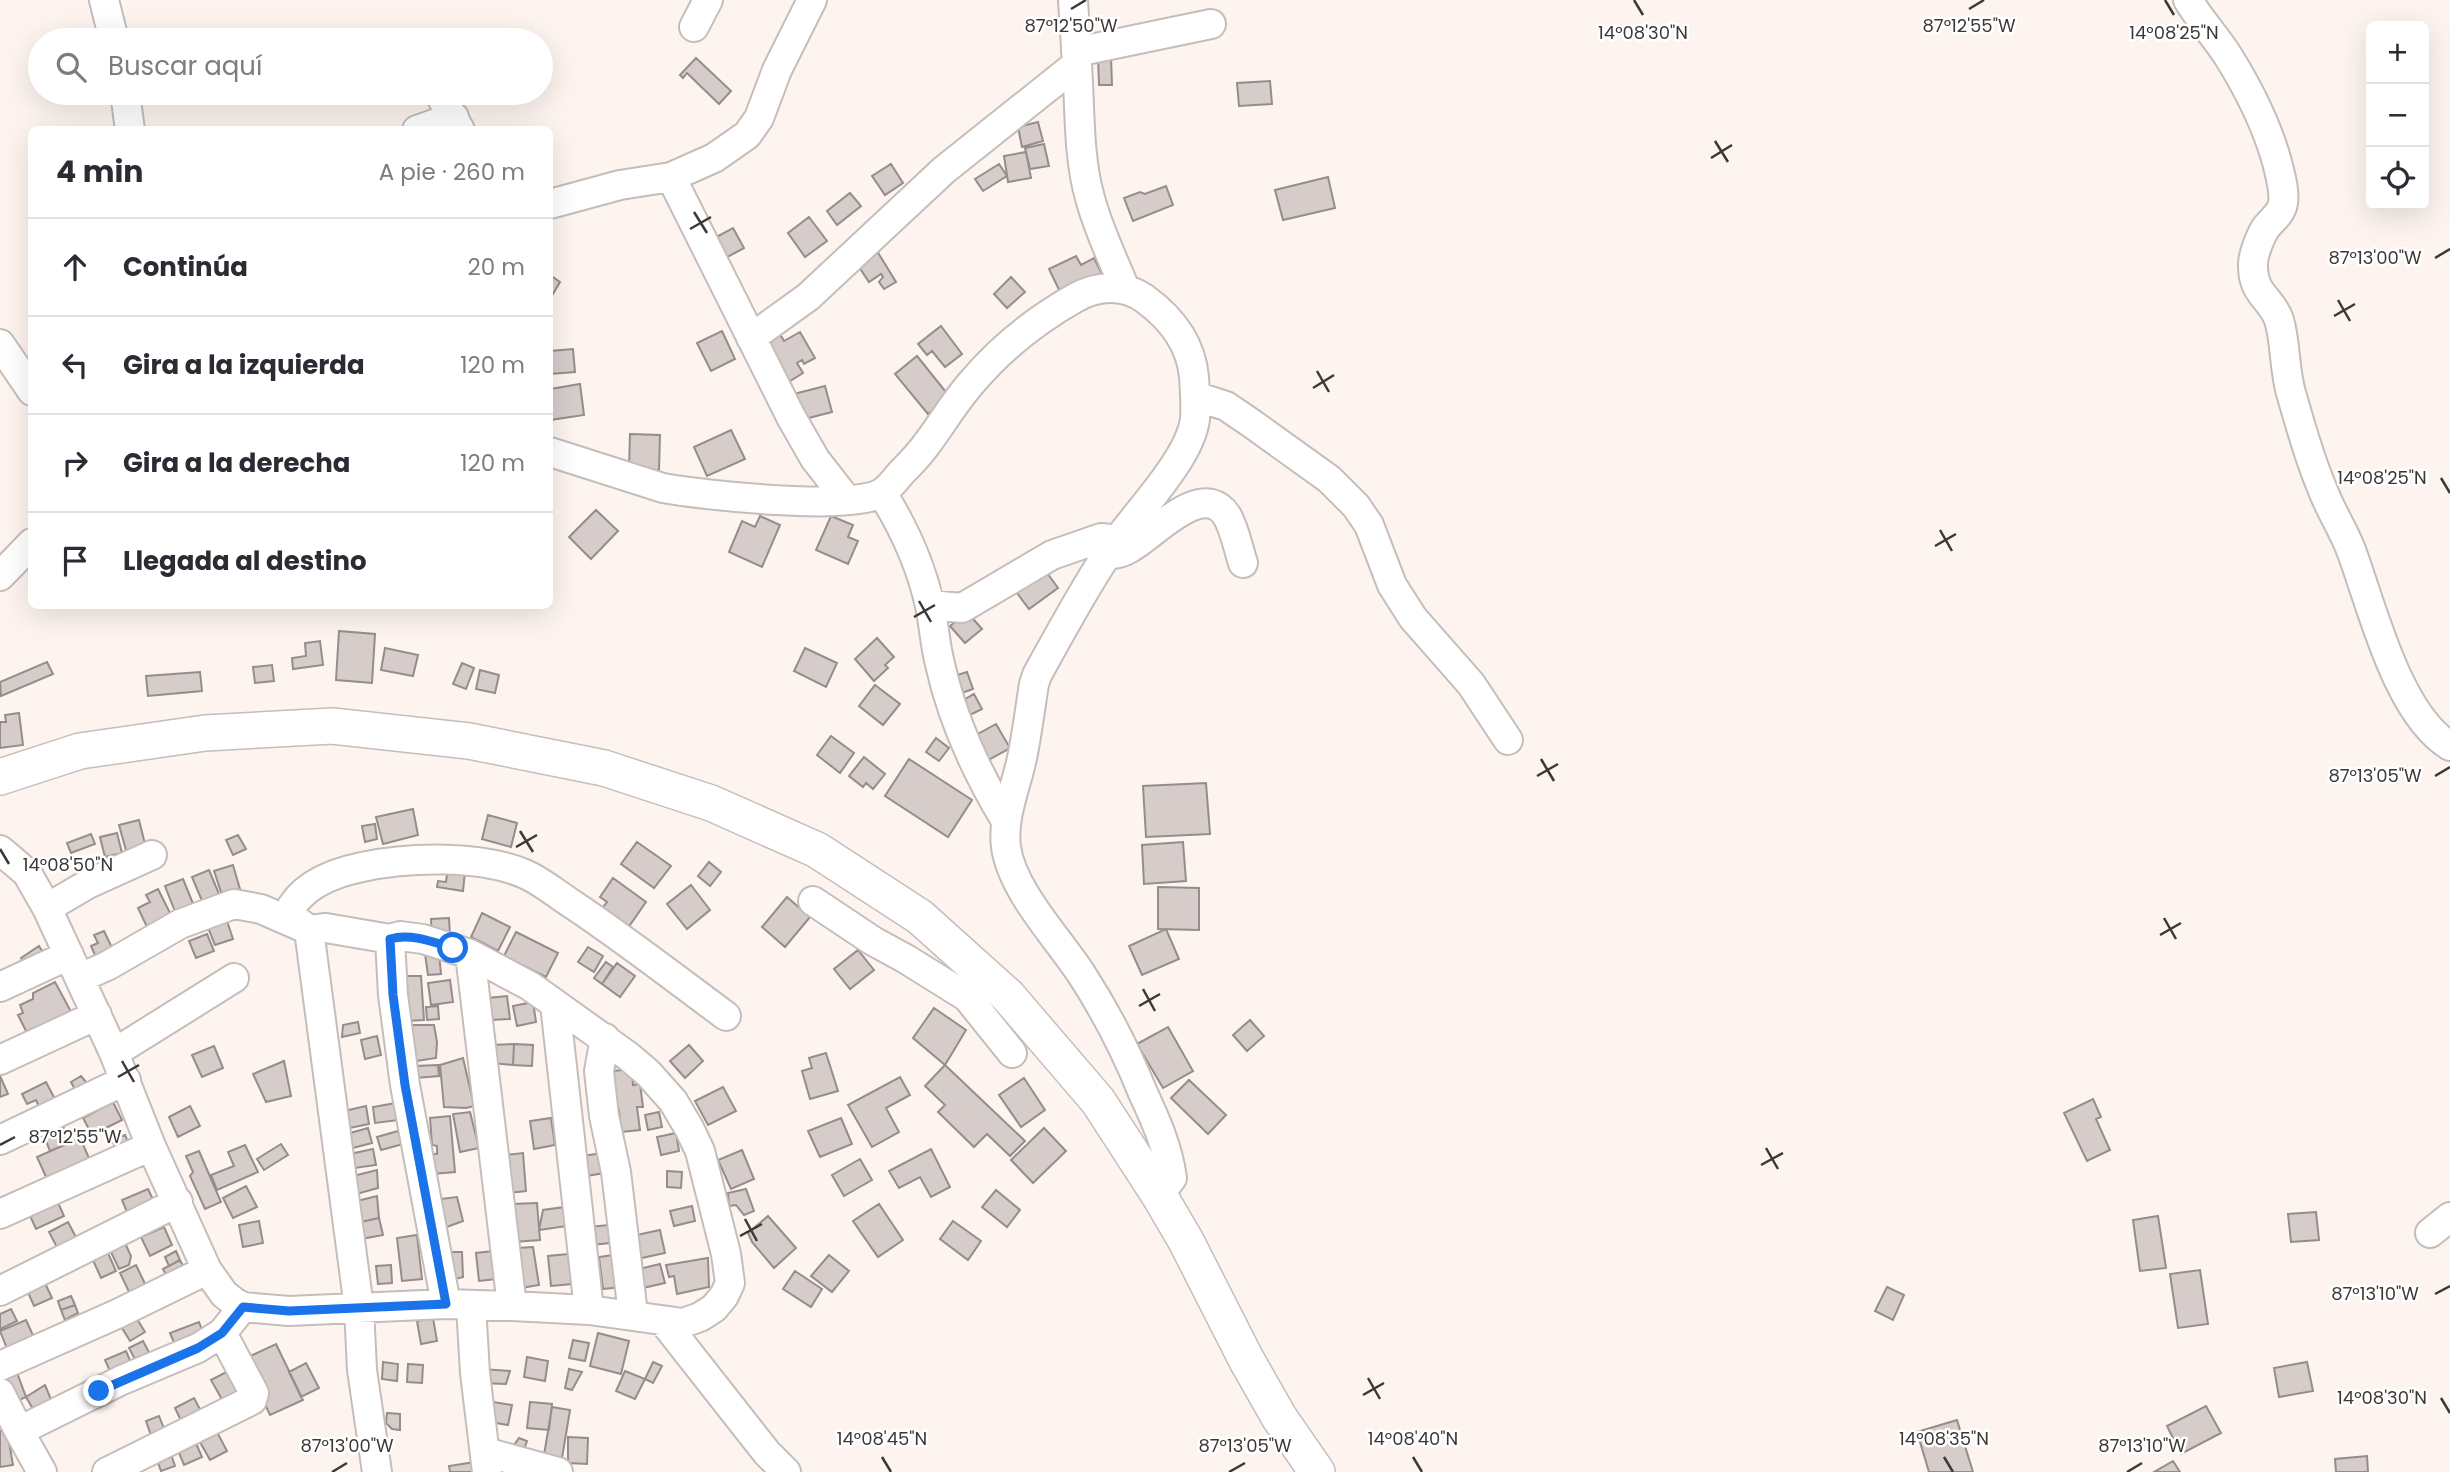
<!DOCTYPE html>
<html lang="es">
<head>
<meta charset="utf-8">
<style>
	body { margin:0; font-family:Poppins,sans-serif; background:#f7f7f7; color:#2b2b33 }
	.controls { position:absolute; right:21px; top:21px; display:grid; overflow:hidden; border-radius:10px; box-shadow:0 7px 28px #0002 }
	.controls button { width:63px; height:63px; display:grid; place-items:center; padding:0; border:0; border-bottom:2px solid #e1e1e2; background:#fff; color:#2b2b33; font:35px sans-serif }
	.stop { position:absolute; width:21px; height:21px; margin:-16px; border:5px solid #1a73e8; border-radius:50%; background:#fff }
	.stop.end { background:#1a73e8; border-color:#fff; box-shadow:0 2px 7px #0008 }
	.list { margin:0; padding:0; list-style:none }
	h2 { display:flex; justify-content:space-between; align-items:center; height:91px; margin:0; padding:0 28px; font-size:30px }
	h2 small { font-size:23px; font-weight:400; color:#7c7c81 }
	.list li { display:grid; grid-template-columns:46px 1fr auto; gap:21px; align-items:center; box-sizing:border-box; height:98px; padding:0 28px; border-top:2px solid #e1e1e2 }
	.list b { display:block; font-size:26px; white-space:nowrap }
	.list em { font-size:23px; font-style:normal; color:#7c7c81 }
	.icon { flex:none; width:38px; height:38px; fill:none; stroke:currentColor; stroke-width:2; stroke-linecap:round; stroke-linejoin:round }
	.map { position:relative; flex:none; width:2450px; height:1472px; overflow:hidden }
	.search { position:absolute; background:#fff; box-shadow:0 7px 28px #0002; left:28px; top:28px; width:525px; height:77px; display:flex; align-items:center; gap:18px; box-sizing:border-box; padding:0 24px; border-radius:38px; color:#7c7c81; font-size:26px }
	.panel { position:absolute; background:#fff; box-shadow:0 7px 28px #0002; left:28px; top:126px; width:525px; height:483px; border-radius:10px }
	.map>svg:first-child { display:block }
</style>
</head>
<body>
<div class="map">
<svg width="2450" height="1472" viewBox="0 0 2450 1472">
	<rect width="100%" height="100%" fill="#fdf4f0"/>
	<path fill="#d6cdcb" stroke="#958c8b" stroke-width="2" d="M 1098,57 L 1111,57 L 1112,85 L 1099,85 Z
		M 696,58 L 731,91 L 719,104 L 687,73 L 683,78 L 680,75 Z
		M 1270,81 L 1272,104 L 1239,106 L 1237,83 Z
		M 1038,122 L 1043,141 L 1022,147 L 1018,127 Z
		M 1044,144 L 1049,166 L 1030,169 L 1025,148 Z
		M 1026,152 L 1031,178 L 1008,182 L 1004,156 Z
		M 891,164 L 903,183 L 885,195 L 872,176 Z
		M 999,164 L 1007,176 L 983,191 L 975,179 Z
		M 1328,177 L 1335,208 L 1283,220 L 1275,190 Z
		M 1166,186 L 1173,205 L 1133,221 L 1124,198 L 1140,192 L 1145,194 Z
		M 850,193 L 861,206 L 837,225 L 827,211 Z
		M 809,217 L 827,241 L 805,257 L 788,233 Z
		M 733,228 L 744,248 L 720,261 L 709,241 Z
		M 877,251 L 896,282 L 884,289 L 879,282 L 883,277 L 881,274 L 869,282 L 857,264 Z
		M 1076,256 L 1081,265 L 1094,258 L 1102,274 L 1061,294 L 1049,269 Z
		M 550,275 L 560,282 L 550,299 Z
		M 1011,277 L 1025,292 L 1007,308 L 994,294 Z
		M 941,326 L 962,354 L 945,367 L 932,351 L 927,355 L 918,344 Z
		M 776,327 L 784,341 L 800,332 L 815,358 L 804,364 L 802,360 L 797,363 L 803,373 L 782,386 L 755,339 Z
		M 722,331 L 735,359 L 711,371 L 697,343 Z
		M 573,349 L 575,372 L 550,374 L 550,351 Z
		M 917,356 L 950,397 L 928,414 L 895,374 Z
		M 580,384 L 584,415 L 550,420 L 550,389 Z
		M 825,386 L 832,412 L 797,421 L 790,395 Z
		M 731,430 L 745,459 L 707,476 L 694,447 Z
		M 630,434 L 660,435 L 659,470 L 629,469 Z
		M 596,510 L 618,531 L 591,559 L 569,537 Z
		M 760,516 L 780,525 L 762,567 L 729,552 L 742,521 L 755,527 Z
		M 831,516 L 853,525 L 848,537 L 858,541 L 848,564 L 816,550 Z
		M 1040,563 L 1058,588 L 1029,609 L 1011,585 Z
		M 967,612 L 982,629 L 965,643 L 950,626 Z
		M 339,631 L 375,634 L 372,683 L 336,680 Z
		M 877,638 L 894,657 L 885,665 L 888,668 L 874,681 L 855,659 Z
		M 320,641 L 323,665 L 293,669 L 292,658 L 306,656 L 305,643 Z
		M 385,648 L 418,655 L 413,676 L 381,670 Z
		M 805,648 L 837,663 L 826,687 L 794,671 Z
		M 47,662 L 53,674 L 1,696 L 0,682 Z
		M 462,663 L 474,668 L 466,689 L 453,684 Z
		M 272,665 L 274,681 L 255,683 L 253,667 Z
		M 480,670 L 499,675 L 495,693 L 476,689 Z
		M 200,672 L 202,691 L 148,696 L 146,676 Z
		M 967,672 L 973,689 L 957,695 L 951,677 Z
		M 875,685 L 900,704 L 883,725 L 859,706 Z
		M 974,694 L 982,709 L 968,716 L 960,702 Z
		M 19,713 L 23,745 L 0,748 L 0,722 L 6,722 L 5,715 Z
		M 996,724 L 1010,748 L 983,763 L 969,739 Z
		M 831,736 L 854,753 L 840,773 L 817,755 Z
		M 936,738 L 949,748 L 939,761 L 926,752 Z
		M 864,757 L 885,774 L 873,789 L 866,783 L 863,787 L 849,776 Z
		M 909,759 L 972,800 L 948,837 L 885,796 Z
		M 1206,783 L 1210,834 L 1146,837 L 1143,786 Z
		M 413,809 L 418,835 L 383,844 L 376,817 Z
		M 488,815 L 517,823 L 511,847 L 482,839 Z
		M 139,820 L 146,848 L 127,854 L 119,825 Z
		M 375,824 L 377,839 L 365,842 L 362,826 Z
		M 117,833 L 122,853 L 105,857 L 100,837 Z
		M 91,834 L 95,844 L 71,853 L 67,843 Z
		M 238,835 L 246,849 L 233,855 L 226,840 Z
		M 637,842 L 671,866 L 654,888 L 621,864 Z
		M 1183,842 L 1186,881 L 1144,884 L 1142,845 Z
		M 709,862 L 721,872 L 710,886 L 698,876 Z
		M 233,865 L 240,889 L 222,895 L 214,871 Z
		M 448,868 L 465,871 L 463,891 L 437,887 L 438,881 L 446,882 Z
		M 209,870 L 222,901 L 205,908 L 192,877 Z
		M 613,878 L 646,902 L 623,935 L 596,916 L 607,902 L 600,897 Z
		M 183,879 L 194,906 L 176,914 L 165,886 Z
		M 691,885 L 710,910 L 687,929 L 667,904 Z
		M 1158,887 L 1199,888 L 1199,930 L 1158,929 Z
		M 158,889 L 171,915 L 147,927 L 138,908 L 150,902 L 146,895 Z
		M 787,897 L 810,917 L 785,947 L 762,927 Z
		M 482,913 L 510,927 L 498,951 L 471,937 Z
		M 226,918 L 233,939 L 215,945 L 207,925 Z
		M 449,918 L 450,936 L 432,937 L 431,919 Z
		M 1166,929 L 1179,959 L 1142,975 L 1129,946 Z
		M 104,931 L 115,954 L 98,962 L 91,946 L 98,943 L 94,935 Z
		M 516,932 L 558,953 L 546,977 L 504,956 Z
		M 207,934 L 214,951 L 196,958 L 189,941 Z
		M 39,946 L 47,959 L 28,970 L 21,958 Z
		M 588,947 L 603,956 L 594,972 L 578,962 Z
		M 858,950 L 874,970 L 850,989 L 834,969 Z
		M 439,953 L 441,974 L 428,975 L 425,954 Z
		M 606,962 L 613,967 L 602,984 L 594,978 Z
		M 617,963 L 635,976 L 620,997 L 602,984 Z
		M 402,976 L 421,976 L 424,1020 L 405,1021 Z
		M 450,980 L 453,1002 L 431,1005 L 428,983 Z
		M 55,982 L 76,1021 L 32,1043 L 18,1015 L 23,1013 L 20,1005 L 33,999 L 33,993 Z
		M 507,996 L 510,1019 L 490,1020 L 488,998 Z
		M 533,1002 L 536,1022 L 517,1026 L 513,1006 Z
		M 438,1006 L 439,1019 L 427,1020 L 426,1007 Z
		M 934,1008 L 966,1030 L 945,1065 L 913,1038 Z
		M 1250,1020 L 1264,1036 L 1247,1051 L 1233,1035 Z
		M 358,1022 L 360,1033 L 342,1037 L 343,1025 Z
		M 409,1025 L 434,1025 L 437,1042 L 436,1058 L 410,1062 Z
		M 1168,1027 L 1193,1071 L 1163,1088 L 1137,1044 Z
		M 377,1036 L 381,1055 L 365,1059 L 361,1040 Z
		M 514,1044 L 513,1065 L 492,1063 L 489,1045 Z
		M 514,1044 L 533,1045 L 532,1066 L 513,1065 Z
		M 689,1045 L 703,1061 L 685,1078 L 670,1061 Z
		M 214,1046 L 223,1068 L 202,1077 L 192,1055 Z
		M 826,1053 L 838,1091 L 810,1099 L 802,1071 L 812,1068 L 809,1058 Z
		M 463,1058 L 474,1106 L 466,1108 L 444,1107 L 440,1065 Z
		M 284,1061 L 291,1096 L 266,1102 L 253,1074 Z
		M 438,1065 L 439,1076 L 416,1078 L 415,1066 Z
		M 945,1065 L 1025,1141 L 1010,1156 L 987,1134 L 974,1147 L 938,1112 L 945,1105 L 925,1086 Z
		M 632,1069 L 633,1085 L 640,1084 L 643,1107 L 637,1107 L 640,1130 L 621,1132 L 619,1110 L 606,1111 L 603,1072 Z
		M 0,1076 L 8,1094 L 0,1097 Z
		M 81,1076 L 91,1088 L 78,1095 L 71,1082 Z
		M 900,1077 L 910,1095 L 886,1108 L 899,1132 L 872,1147 L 848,1105 Z
		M 1024,1078 L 1045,1110 L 1021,1127 L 999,1095 Z
		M 1189,1080 L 1226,1115 L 1208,1134 L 1171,1098 Z
		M 46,1082 L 57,1103 L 41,1111 L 36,1100 L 27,1104 L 22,1094 Z
		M 723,1087 L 736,1111 L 708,1125 L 695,1101 Z
		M 2093,1099 L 2101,1117 L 2096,1119 L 2110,1150 L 2087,1161 L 2064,1113 Z
		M 113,1102 L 122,1120 L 92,1135 L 83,1118 Z
		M 396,1103 L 399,1120 L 375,1123 L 373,1107 Z
		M 190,1106 L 200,1126 L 178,1137 L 169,1117 Z
		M 366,1106 L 369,1124 L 340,1130 L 340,1112 Z
		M 470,1112 L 479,1148 L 460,1152 L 453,1114 Z
		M 659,1112 L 662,1127 L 648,1130 L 645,1115 Z
		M 450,1116 L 455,1172 L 432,1174 L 422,1154 L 437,1154 L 437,1146 L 432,1145 L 430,1118 Z
		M 551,1118 L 555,1145 L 534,1149 L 530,1121 Z
		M 841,1118 L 852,1144 L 820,1157 L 808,1131 Z
		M 63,1126 L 70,1143 L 50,1151 L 43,1134 Z
		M 368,1128 L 372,1143 L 345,1150 L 343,1135 Z
		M 1044,1128 L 1066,1151 L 1033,1183 L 1011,1160 Z
		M 398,1131 L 403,1144 L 381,1150 L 377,1137 Z
		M 676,1133 L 679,1151 L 661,1155 L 657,1137 Z
		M 125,1135 L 131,1149 L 118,1154 L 112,1140 Z
		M 80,1138 L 94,1169 L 51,1188 L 37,1157 Z
		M 281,1144 L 288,1155 L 264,1170 L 257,1159 Z
		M 245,1145 L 258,1172 L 217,1190 L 211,1175 L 234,1166 L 228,1152 Z
		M 373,1149 L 376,1165 L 348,1169 L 345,1155 Z
		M 931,1149 L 950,1187 L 931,1197 L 920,1177 L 899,1188 L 889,1171 Z
		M 742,1150 L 754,1179 L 731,1189 L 718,1160 Z
		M 199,1151 L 221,1202 L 205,1209 L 190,1176 L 193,1172 L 186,1156 Z
		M 523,1153 L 526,1191 L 508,1193 L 505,1155 Z
		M 602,1153 L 605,1173 L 586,1176 L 583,1156 Z
		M 860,1159 L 872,1180 L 844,1196 L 832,1175 Z
		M 377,1170 L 378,1188 L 353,1195 L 353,1176 Z
		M 667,1171 L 682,1172 L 681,1188 L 667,1187 Z
		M 246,1186 L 257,1207 L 233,1218 L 223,1198 Z
		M 148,1189 L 156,1206 L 129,1217 L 122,1200 Z
		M 746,1189 L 754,1211 L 744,1215 L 736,1205 L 729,1206 L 728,1193 Z
		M 996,1190 L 1020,1210 L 1007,1227 L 982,1207 Z
		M 55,1196 L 64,1216 L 36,1229 L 27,1209 Z
		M 377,1196 L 379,1218 L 356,1223 L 353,1202 Z
		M 457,1197 L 463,1221 L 444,1228 L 432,1200 Z
		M 537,1203 L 540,1240 L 514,1242 L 512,1204 Z
		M 879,1204 L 903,1240 L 878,1257 L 853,1221 Z
		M 692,1206 L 695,1221 L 674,1226 L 670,1211 Z
		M 565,1207 L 567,1226 L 539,1230 L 543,1210 Z
		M 2316,1212 L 2319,1240 L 2291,1242 L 2288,1214 Z
		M 768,1216 L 796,1248 L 774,1268 L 752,1242 L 748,1233 Z
		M 2158,1216 L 2166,1268 L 2140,1271 L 2133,1220 Z
		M 379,1218 L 383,1235 L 356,1240 L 356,1223 Z
		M 259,1221 L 263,1243 L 243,1247 L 239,1225 Z
		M 953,1221 L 981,1241 L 968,1260 L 940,1239 Z
		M 68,1222 L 80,1245 L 61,1255 L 49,1232 Z
		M 608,1225 L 610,1243 L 592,1245 L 590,1227 Z
		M 164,1227 L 172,1245 L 150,1256 L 141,1237 Z
		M 660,1230 L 665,1253 L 637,1259 L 632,1236 Z
		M 417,1235 L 422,1279 L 402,1281 L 397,1238 Z
		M 125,1243 L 131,1256 L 129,1265 L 119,1269 L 110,1250 Z
		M 533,1247 L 539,1285 L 521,1288 L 517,1248 Z
		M 107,1251 L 116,1271 L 101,1278 L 92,1258 Z
		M 176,1251 L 180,1260 L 169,1266 L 165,1257 Z
		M 493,1251 L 496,1279 L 479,1281 L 476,1253 Z
		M 447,1252 L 462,1252 L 463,1277 L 448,1281 Z
		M 568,1254 L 572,1284 L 551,1286 L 548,1256 Z
		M 620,1254 L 623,1287 L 603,1289 L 599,1257 Z
		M 829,1255 L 849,1271 L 832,1292 L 811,1276 Z
		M 708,1258 L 709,1287 L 677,1294 L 674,1276 L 669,1277 L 666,1265 Z
		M 180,1260 L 186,1272 L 169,1281 L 163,1269 Z
		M 660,1264 L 665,1283 L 643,1288 L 639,1269 Z
		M 136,1265 L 147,1288 L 131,1296 L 120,1273 Z
		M 391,1265 L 392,1283 L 378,1284 L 376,1266 Z
		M 2200,1270 L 2208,1324 L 2178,1328 L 2170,1274 Z
		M 795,1271 L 822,1289 L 811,1307 L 783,1289 Z
		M 44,1281 L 52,1298 L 34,1306 L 26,1288 Z
		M 1887,1287 L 1904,1295 L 1893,1320 L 1875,1311 Z
		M 71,1296 L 75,1305 L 61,1310 L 58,1301 Z
		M 75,1305 L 78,1313 L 65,1320 L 61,1310 Z
		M 11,1309 L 17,1321 L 0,1329 L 0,1314 Z
		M 433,1318 L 437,1341 L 421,1344 L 417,1321 Z
		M 137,1319 L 145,1332 L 130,1341 L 122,1328 Z
		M 26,1320 L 37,1344 L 10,1356 L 0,1331 Z
		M 199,1322 L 206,1341 L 178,1352 L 170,1333 Z
		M 598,1333 L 629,1341 L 621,1374 L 590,1366 Z
		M 573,1340 L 589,1343 L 585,1361 L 569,1358 Z
		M 143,1341 L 151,1356 L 137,1363 L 129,1348 Z
		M 276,1344 L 303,1400 L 270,1415 L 244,1359 Z
		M 126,1351 L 134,1370 L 113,1378 L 105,1360 Z
		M 527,1357 L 548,1361 L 545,1381 L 524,1377 Z
		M 383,1362 L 398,1364 L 397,1381 L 382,1379 Z
		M 653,1362 L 662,1366 L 653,1383 L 645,1379 Z
		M 2307,1362 L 2313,1391 L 2279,1397 L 2274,1368 Z
		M 306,1363 L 319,1388 L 301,1397 L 289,1372 Z
		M 408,1364 L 423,1365 L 422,1383 L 407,1382 Z
		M 234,1368 L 246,1390 L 224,1403 L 211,1380 Z
		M 481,1369 L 510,1371 L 506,1384 L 480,1383 Z
		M 569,1369 L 582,1372 L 572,1390 L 565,1388 Z
		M 16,1370 L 26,1397 L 15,1402 L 4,1375 Z
		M 625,1371 L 645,1379 L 635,1399 L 616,1391 Z
		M 45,1385 L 55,1409 L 33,1409 L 26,1397 Z
		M 194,1398 L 204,1417 L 184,1427 L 175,1408 Z
		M 493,1402 L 512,1405 L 508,1425 L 490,1422 Z
		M 530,1402 L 552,1404 L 549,1430 L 527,1428 Z
		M 2206,1406 L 2221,1433 L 2181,1454 L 2167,1426 Z
		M 552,1407 L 570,1410 L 562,1458 L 544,1455 Z
		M 387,1413 L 400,1414 L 400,1430 L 392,1429 L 386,1423 Z
		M 159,1416 L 167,1436 L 153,1441 L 146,1421 Z
		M 1957,1420 L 1973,1472 L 1929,1472 L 1917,1432 Z
		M 7,1430 L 13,1465 L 0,1467 L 0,1431 Z
		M 217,1432 L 227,1451 L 210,1460 L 200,1442 Z
		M 568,1437 L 588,1438 L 587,1464 L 568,1463 Z
		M 519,1438 L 527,1441 L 523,1452 L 512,1448 Z
		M 195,1441 L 202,1457 L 184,1465 L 177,1448 Z
		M 170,1452 L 175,1466 L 161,1471 L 156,1457 Z
		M 2367,1456 L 2368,1472 L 2336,1472 L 2335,1459 Z
		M 2173,1461 L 2180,1472 L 2154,1472 Z
		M 475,1462 L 477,1472 L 450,1472 L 449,1466 Z"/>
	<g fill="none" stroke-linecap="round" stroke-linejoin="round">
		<defs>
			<path id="minor" d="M 104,0 L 114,40
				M 2188,0 C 2200,20 2216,37 2228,56 C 2248,88 2267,126 2277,162 C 2280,174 2285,191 2283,203 C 2281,215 2271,220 2265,229 C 2260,237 2253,255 2253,264 C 2252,295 2272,298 2279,320 C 2286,343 2284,369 2291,393 C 2300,424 2309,458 2322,488 C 2330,510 2343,529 2351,550 C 2372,606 2397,714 2450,746
				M 694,27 L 708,0
				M 1076,52 L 1211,24
				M 1077,64 C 1080,106 1078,157 1090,198 C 1098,229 1113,259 1125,289
				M 125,93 L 130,130
				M 439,93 L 460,130
				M 417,130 L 454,117
				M 671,177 L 791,417 L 815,459 L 847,500
				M 550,204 L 620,185 L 671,177 L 714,158 L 747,135 L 759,118 L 777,70 L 812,0
				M 751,338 L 808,297 L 944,170 L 1077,64 L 1073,0
				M 0,344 L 32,391
				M 1195,396 L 1226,406 L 1251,423 L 1329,479 L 1356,506 L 1369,525 L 1392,585 L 1413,618 L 1471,684 L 1508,740
				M 550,452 L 663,488 C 701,495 855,512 883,492 C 890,487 896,479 901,473 C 910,464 919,455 926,445 C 942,424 955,401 973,381 C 1001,348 1038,319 1075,298 C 1098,285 1124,284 1145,299 C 1171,318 1191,343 1194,377 C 1195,391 1196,405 1195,419 C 1190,461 1129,520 1106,556 C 1081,594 1059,635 1037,675 L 1034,684 C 1030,709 1027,734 1022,758 C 1016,787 1002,817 1006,847 C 1012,891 1058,938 1082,975 C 1106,1012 1126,1051 1143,1093 C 1156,1121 1168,1148 1172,1178 L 1159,1195
				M 882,493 C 904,528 921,565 930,606 C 934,625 935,645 940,664 C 952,719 977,773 1006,821
				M 1110,554 C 1117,554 1124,552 1130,548 C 1153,536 1203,478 1227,516 C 1235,530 1238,548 1243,563
				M 0,576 L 32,543
				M 930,605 L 962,608 L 1052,555 L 1101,538 L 1119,540
				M 0,850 L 27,873 L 47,908 L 114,1053 L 151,1146 L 207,1270 L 224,1294 L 234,1302 L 243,1307 L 289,1311 L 446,1304 L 512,1306 L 589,1310 L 683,1323 L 700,1317 L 714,1308 L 724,1296 L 730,1283 L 726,1254 L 700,1151 L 689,1128 L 673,1101 L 648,1073 L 628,1056 L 530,986 L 470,954 L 423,939 L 400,936 L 390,939
				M 813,901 L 873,941 L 906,959 L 967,997 L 989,978
				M 47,908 L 88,884 L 152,855
				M 470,954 L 512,1306
				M 80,978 L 107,966 L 180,924 L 234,904 L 261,909 L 309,930 L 326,928 L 390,939 L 393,995 L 405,1085 L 446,1304
				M 0,987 L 69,955
				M 967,997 L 1012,1053
				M 555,1004 L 589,1310
				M 605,1038 L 599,1071 L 604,1116 L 616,1172 L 633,1314
				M 114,1053 L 234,978
				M 0,1060 L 97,1015
				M 0,1140 L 126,1080
				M 0,1214 L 151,1146
				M 2430,1233 L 2450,1217
				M 0,1291 L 178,1202
				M 471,1306 L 475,1373 L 487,1472
				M 664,1322 L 767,1453 L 786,1472
				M 0,1366 L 117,1314 L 207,1270
				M 0,1393 L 19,1431 L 122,1380 L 198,1348 L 222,1333 L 243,1307
				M 19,1431 L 42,1472
				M 485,1452 L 558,1472
				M 107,1472 L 252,1400 L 254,1393 L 222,1333
				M 377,1472 L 362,1370 L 359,1308 L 309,930 L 288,914 C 300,886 333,873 362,867 C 409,857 481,855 525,874 C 543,882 559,896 575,906 C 627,941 676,979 726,1016"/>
			<path id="major" d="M 0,777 L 80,751 L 205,733 L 332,726 L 469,741 L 604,768 L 711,803 L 817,850 L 920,917 L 1008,996 L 1098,1101 L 1159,1195 L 1186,1241 L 1246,1359 L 1279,1417 L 1317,1472"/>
		</defs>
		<use href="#minor" stroke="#c5bdb9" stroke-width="32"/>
		<use href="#major" stroke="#c5bdb9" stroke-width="38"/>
		<use href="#minor" stroke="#fff" stroke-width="28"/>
		<use href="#major" stroke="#fff" stroke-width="35"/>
	</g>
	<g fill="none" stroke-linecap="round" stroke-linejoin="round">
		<path stroke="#1a73e8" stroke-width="9" d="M 99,1391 L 198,1348 L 222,1333 L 243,1307 L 289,1311 L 446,1304 L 405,1085 L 393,995 L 390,939 C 411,933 433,942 453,948"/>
	</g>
	<path fill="none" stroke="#3b3836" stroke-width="2.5" d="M 1634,0 L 1643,15M 2165,0 L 2174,15M 1071,9 L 1086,0M 1969,9 L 1984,0M 1715,141 L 1728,162M 1711,158 L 1732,145M 694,212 L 707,233M 690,229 L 711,217M 2435,258 L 2450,249M 2338,300 L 2350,321M 2334,316 L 2355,304M 1317,371 L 1329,392M 1313,388 L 1334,375M 2441,478 L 2450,493M 1940,530 L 1952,551M 1935,546 L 1956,534M 919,601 L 931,622M 914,617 L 935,605M 1541,759 L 1554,781M 1537,776 L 1558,764M 2435,776 L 2450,767M 520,831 L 533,852M 516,847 L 537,835M 0,849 L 9,864M 2164,918 L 2176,939M 2160,935 L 2181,923M 1143,989 L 1155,1011M 1139,1006 L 1160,994M 122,1061 L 134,1082M 118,1077 L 139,1065M 0,1145 L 15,1137M 1766,1148 L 1778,1169M 1761,1165 L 1783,1153M 745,1219 L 757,1241M 740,1236 L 762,1224M 2435,1294 L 2450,1286M 1368,1378 L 1380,1399M 1363,1395 L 1384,1383M 2441,1398 L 2450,1413M 882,1457 L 891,1472M 1413,1457 L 1422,1472M 1944,1457 L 1953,1472M 332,1472 L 347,1463M 1229,1472 L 1245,1463M 2127,1472 L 2142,1463"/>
	<g font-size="18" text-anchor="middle" fill="#3b3836" stroke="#fff" stroke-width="5" stroke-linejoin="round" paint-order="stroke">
		<text x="1071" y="32">87°12'50"W</text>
		<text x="1969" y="32">87°12'55"W</text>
		<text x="1643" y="39">14°08'30"N</text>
		<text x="2174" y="39">14°08'25"N</text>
		<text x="2375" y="264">87°13'00"W</text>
		<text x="2382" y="484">14°08'25"N</text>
		<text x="2375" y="782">87°13'05"W</text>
		<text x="68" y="871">14°08'50"N</text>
		<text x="75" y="1143">87°12'55"W</text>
		<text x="2375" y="1300">87°13'10"W</text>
		<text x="2382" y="1404">14°08'30"N</text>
		<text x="882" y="1445">14°08'45"N</text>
		<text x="1413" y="1445">14°08'40"N</text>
		<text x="1944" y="1445">14°08'35"N</text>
		<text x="347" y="1452">87°13'00"W</text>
		<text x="1245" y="1452">87°13'05"W</text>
		<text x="2142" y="1452">87°13'10"W</text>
	</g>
</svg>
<div class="controls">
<button>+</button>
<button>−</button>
<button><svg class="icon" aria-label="locate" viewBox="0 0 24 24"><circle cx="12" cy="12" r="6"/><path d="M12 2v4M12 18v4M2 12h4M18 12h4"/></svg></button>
</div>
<div class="stop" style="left:453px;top:948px"></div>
<div class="stop end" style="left:99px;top:1391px"></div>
<div class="search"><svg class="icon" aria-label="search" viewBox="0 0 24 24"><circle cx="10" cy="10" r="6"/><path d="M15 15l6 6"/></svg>Buscar aquí</div>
<section class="panel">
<h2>4 min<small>A pie · 260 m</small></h2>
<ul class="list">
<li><svg class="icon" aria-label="ahead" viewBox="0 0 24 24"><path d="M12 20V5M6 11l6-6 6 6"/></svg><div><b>Continúa</b></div><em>20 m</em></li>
<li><svg class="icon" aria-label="left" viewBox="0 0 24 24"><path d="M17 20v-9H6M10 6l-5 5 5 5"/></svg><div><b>Gira a la izquierda</b></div><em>120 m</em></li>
<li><svg class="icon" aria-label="right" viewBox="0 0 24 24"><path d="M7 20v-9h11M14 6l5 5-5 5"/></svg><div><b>Gira a la derecha</b></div><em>120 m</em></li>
<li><svg class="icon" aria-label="arrive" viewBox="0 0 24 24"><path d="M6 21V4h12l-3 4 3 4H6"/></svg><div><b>Llegada al destino</b></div></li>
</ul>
</section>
</div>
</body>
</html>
